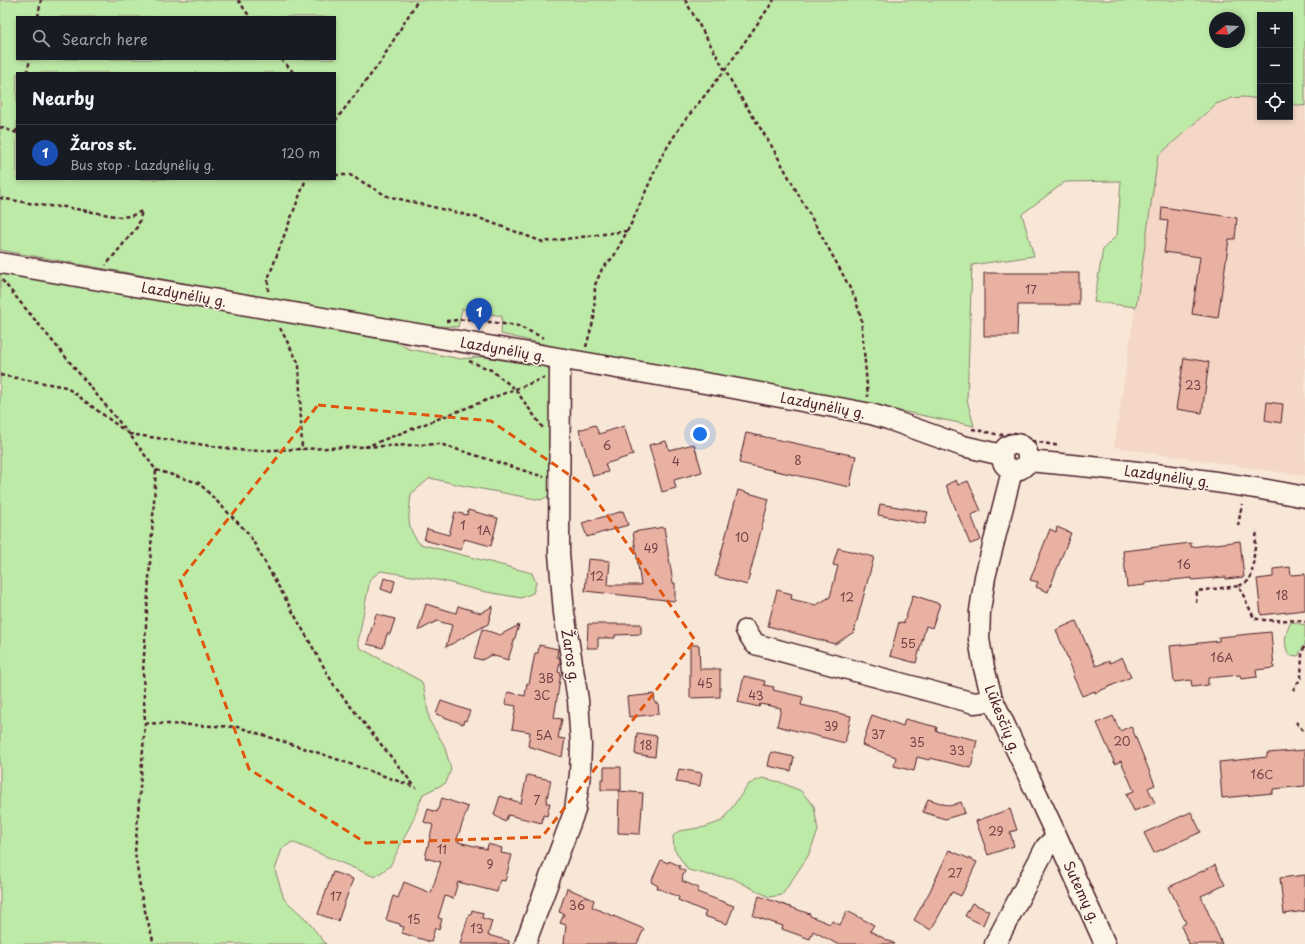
<!DOCTYPE html>
<html lang="en">
<head>
<meta charset="utf-8">
<style>
	body { margin:0; font-family:"Playpen Sans",sans-serif; background:#242831; color:#f1f3f6 }
	.controls { position:absolute; right:12px; top:12px; display:grid; overflow:hidden; border-radius:0px; box-shadow:0 2px 6px #0003 }
	.controls button { width:36px; height:36px; display:grid; place-items:center; padding:0; border:0; border-bottom:1px solid #363941; background:#171b24; color:#f1f3f6; font:20px sans-serif }
	.compass { position:absolute; left:1209px; top:12px; width:36px; height:36px; border-radius:50%; background:#171b24; box-shadow:0 2px 6px #0003; rotate:252deg }
	.you { position:absolute; left:700px; top:434px; width:14px; height:14px; margin:-10px; border:3px solid #fff; border-radius:50%; background:#1a73e8; box-shadow:0 0 0 6px #1a73e833 }
	.badge { display:grid; place-items:center; width:26px; height:26px; border-radius:50%; background:#b45309; color:#fff; font-size:13px; font-weight:700 }
	.pin { position:absolute; translate:-50% -33px; filter:drop-shadow(0 1px 2px #0008) }
	.pin::after { content:''; position:absolute; top:21px; width:14px; height:12px; background:inherit; clip-path:polygon(0 0,100% 0,50% 100%) }
	.list { margin:0; padding:0; list-style:none }
	h2 { display:flex; justify-content:space-between; align-items:center; height:52px; margin:0; padding:0 16px; font-size:17px }
	h2 small { font-size:13px; font-weight:400; color:#9ea1a6 }
	.list li { display:grid; grid-template-columns:26px 1fr auto; gap:12px; align-items:center; box-sizing:border-box; height:56px; padding:0 16px; border-top:1px solid #363941 }
	.list b { display:block; font-size:15px; white-space:nowrap }
	.list p { margin:0; font-size:13px; white-space:nowrap; color:#9ea1a6 }
	.list em { font-size:13px; font-style:normal; color:#9ea1a6 }
	.icon { flex:none; width:22px; height:22px; fill:none; stroke:currentColor; stroke-width:2; stroke-linecap:round; stroke-linejoin:round }
	.map { position:relative; flex:none; width:1305px; height:944px; overflow:hidden }
	.search { position:absolute; background:#171b24; box-shadow:0 2px 6px #0003; left:16px; top:16px; width:320px; height:44px; display:flex; align-items:center; gap:10px; box-sizing:border-box; padding:0 14px; border-radius:0px; color:#9ea1a6; font-size:15px }
	.panel { position:absolute; background:#171b24; box-shadow:0 2px 6px #0003; left:16px; top:72px; width:320px; height:108px; border-radius:0px }
	.map>svg:first-child { display:block }
</style>
</head>
<body>
<div class="map">
<svg width="1305" height="944" viewBox="0 0 1305 944">
	<rect width="100%" height="100%" fill="#f8e7d7"/>
	<filter id="ink" filterUnits="userSpaceOnUse"><feTurbulence type="fractalNoise" baseFrequency=".025" numOctaves="2"/><feDisplacementMap in="SourceGraphic" scale="8" xChannelSelector="R" yChannelSelector="G"/><feConvolveMatrix kernelMatrix="1 2 1 2 8 2 1 2 1" color-interpolation-filters="sRGB"/></filter>
	<g filter="url(#ink)">
		<path fill="#f4d7c7" d="M 1244,97 L 1260,99 L 1260,117 L 1290,117 L 1290,104 L 1305,106 L 1305,476 L 1114,447 L 1158,156 L 1216,104 L 1232,98 Z"/>
		<path fill="#beeaa7" stroke="#848469" fill-rule="evenodd" d="M 0,0 L 1305,0 L 1305,106 L 1290,104 L 1290,15 L 1260,15 L 1260,99 L 1244,97 L 1232,98 L 1216,104 L 1158,156 L 1136,307 L 1094,302 L 1103,249 L 1117,235 L 1121,181 L 1065,182 L 1022,214 L 1034,256 L 972,265 L 967,400 L 974,426 L 876,406 L 603,358 L 501,334 L 502,316 L 462,309 L 458,327 L 418,325 L 0,250 ZM 17,17 L 335,17 L 335,59 L 17,59 ZM 1215,18 L 1239,18 L 1239,42 L 1215,42 ZM 17,73 L 335,73 L 335,179 L 17,179 Z
			M 0,271 L 384,336 L 409,349 L 461,359 L 498,355 L 545,364 L 550,372 L 552,494 L 541,500 L 460,485 L 430,478 L 411,494 C 409,516 405,526 420,544 L 532,573 L 536,583 L 533,593 L 521,598 L 481,591 L 443,581 L 381,571 L 370,579 L 358,642 L 360,648 L 421,681 L 424,689 L 430,722 L 444,745 L 451,769 L 446,783 L 423,794 L 413,820 L 390,866 L 375,877 L 292,842 L 282,849 L 275,870 L 284,899 L 305,918 L 326,944 L 0,944 Z
			M 1291,622 L 1305,625 L 1305,644 L 1298,656 L 1289,655 C 1283,644 1285,633 1291,622 Z
			M 762,778 L 780,782 L 801,791 L 814,806 L 818,831 L 808,856 L 782,895 L 769,897 L 732,878 L 709,875 L 688,870 L 674,849 L 673,836 L 679,831 L 705,827 L 722,821 L 749,784 Z"/>
		<path fill="#e9b1a1" stroke="#4a1f2b" d="M 1162,207 L 1237,218 L 1235,239 L 1229,239 L 1218,318 L 1192,314 L 1200,257 L 1164,252 L 1168,221 L 1161,220 Z
			M 984,273 L 1079,273 L 1079,305 L 1018,305 L 1017,336 L 984,336 Z
			M 1184,358 L 1209,362 L 1202,413 L 1176,409 Z
			M 1267,402 L 1283,404 L 1281,423 L 1265,420 Z
			M 595,425 L 599,434 L 624,426 L 633,455 L 605,464 L 608,472 L 593,476 L 579,430 Z
			M 746,433 L 856,456 L 850,487 L 739,463 Z
			M 666,441 L 669,450 L 694,444 L 702,472 L 674,480 L 676,488 L 662,492 L 649,445 Z
			M 956,480 L 958,485 L 968,481 L 981,511 L 971,515 L 981,540 L 970,544 L 946,485 Z
			M 738,490 L 769,499 L 747,585 L 715,576 Z
			M 880,504 L 928,512 L 925,524 L 878,515 Z
			M 468,510 L 498,518 L 491,546 L 464,539 L 461,550 L 424,540 L 427,529 L 449,535 L 455,512 L 467,515 Z
			M 623,511 L 628,525 L 587,537 L 582,523 Z
			M 664,527 L 673,583 L 675,583 L 675,601 L 585,591 L 588,559 L 610,561 L 608,585 L 641,585 L 633,532 Z
			M 1057,527 L 1071,533 L 1048,592 L 1036,587 L 1038,582 L 1030,580 L 1050,529 L 1056,532 Z
			M 1240,541 L 1244,577 L 1226,579 L 1226,577 L 1192,580 L 1192,578 L 1145,583 L 1145,585 L 1127,587 L 1123,551 L 1191,543 L 1191,547 Z
			M 838,548 L 874,557 L 854,632 L 835,644 L 768,626 L 777,590 L 792,594 L 791,599 L 816,605 L 830,597 L 838,566 L 833,565 Z
			M 1290,567 L 1291,575 L 1305,574 L 1305,610 L 1261,615 L 1257,579 L 1273,577 L 1273,569 Z
			M 384,578 L 395,581 L 392,593 L 381,589 Z
			M 913,595 L 940,604 L 932,628 L 926,626 L 916,663 L 890,656 L 899,622 L 904,623 Z
			M 426,604 L 456,613 L 458,606 L 481,613 L 493,606 L 488,624 L 446,647 L 452,625 L 437,621 L 418,631 Z
			M 376,614 L 395,619 L 390,634 L 387,634 L 383,648 L 367,644 Z
			M 1076,621 L 1096,666 L 1109,661 L 1110,663 L 1122,657 L 1131,677 L 1095,693 L 1095,691 L 1082,696 L 1073,676 L 1075,676 L 1056,630 Z
			M 588,624 L 641,624 L 641,634 L 615,635 L 615,638 L 598,638 L 598,648 L 587,648 Z
			M 519,625 L 508,660 L 491,655 L 482,660 L 474,658 L 482,629 L 500,635 Z
			M 1271,632 L 1274,668 L 1256,670 L 1257,677 L 1241,679 L 1240,675 L 1208,678 L 1208,685 L 1192,687 L 1191,680 L 1174,682 L 1170,646 L 1219,641 L 1219,637 Z
			M 539,645 L 558,649 L 557,657 L 560,658 L 560,662 L 558,672 L 561,673 L 554,718 L 562,719 L 558,738 L 565,739 L 562,757 L 528,746 L 530,732 L 512,729 L 516,706 L 505,704 L 508,692 L 525,696 L 527,683 L 529,684 L 535,653 L 538,653 Z
			M 690,645 L 699,645 L 700,669 L 720,669 L 720,697 L 690,698 Z
			M 744,676 L 765,681 L 764,685 L 774,687 L 773,690 L 803,697 L 801,705 L 851,716 L 845,743 L 777,726 L 781,708 L 760,704 L 759,707 L 738,702 Z
			M 654,694 L 655,703 L 658,703 L 659,714 L 629,717 L 627,697 Z
			M 441,701 L 470,711 L 466,721 L 464,720 L 463,724 L 436,714 Z
			M 872,715 L 903,726 L 905,719 L 937,727 L 936,731 L 977,740 L 971,768 L 930,758 L 929,760 L 917,757 L 914,771 L 894,766 L 896,757 L 862,745 Z
			M 1113,716 L 1120,731 L 1131,726 L 1155,785 L 1148,788 L 1155,803 L 1134,811 L 1126,794 L 1134,791 L 1121,761 L 1115,764 L 1097,723 Z
			M 637,733 L 657,736 L 655,757 L 635,754 Z
			M 1305,750 L 1305,786 L 1273,789 L 1273,793 L 1222,798 L 1219,762 L 1267,757 L 1267,753 Z
			M 771,752 L 794,757 L 791,771 L 768,766 Z
			M 604,767 L 621,767 L 621,790 L 601,790 L 601,779 L 604,779 Z
			M 679,769 L 702,773 L 700,786 L 676,782 Z
			M 527,775 L 551,780 L 546,803 L 550,803 L 547,816 L 543,815 L 542,823 L 508,815 L 505,822 L 494,815 L 500,796 L 521,803 Z
			M 619,791 L 643,793 L 640,834 L 618,833 Z
			M 442,798 L 468,807 L 457,839 L 459,840 L 458,842 L 487,849 L 488,844 L 502,848 L 501,853 L 512,855 L 505,881 L 500,880 L 497,892 L 458,882 L 453,899 L 445,896 L 438,918 L 442,919 L 439,930 L 435,928 L 431,942 L 402,933 L 404,927 L 400,926 L 400,924 L 386,920 L 393,896 L 398,898 L 404,882 L 431,893 L 441,862 L 425,858 L 433,825 L 424,822 L 428,809 L 437,812 Z
			M 928,799 L 950,806 L 961,802 L 965,813 L 945,819 L 923,812 Z
			M 1010,809 L 1017,830 L 1010,832 L 1014,846 L 988,855 L 976,821 Z
			M 1191,812 L 1201,832 L 1154,853 L 1144,833 Z
			M 949,850 L 977,862 L 961,896 L 952,892 L 931,930 L 914,920 L 930,891 Z
			M 661,860 L 668,863 L 669,861 L 680,866 L 679,868 L 685,871 L 682,878 L 683,879 L 682,881 L 699,888 L 697,892 L 734,906 L 727,924 L 704,916 L 706,912 L 678,900 L 679,897 L 657,888 L 658,886 L 651,882 Z
			M 1215,865 L 1225,885 L 1201,896 L 1222,944 L 1189,944 L 1181,926 L 1186,923 L 1169,887 Z
			M 333,872 L 353,879 L 338,921 L 318,914 Z
			M 1305,875 L 1305,911 L 1284,914 L 1280,878 Z
			M 567,888 L 594,900 L 592,907 L 644,929 L 637,944 L 564,944 L 566,925 L 560,923 L 564,914 L 559,912 Z
			M 759,896 L 810,914 L 810,916 L 830,924 L 832,921 L 840,925 L 847,911 L 874,925 L 870,931 L 895,944 L 837,944 L 813,931 L 810,939 L 782,929 L 783,926 L 753,916 Z
			M 972,903 L 989,911 L 983,925 L 965,916 Z
			M 472,910 L 483,913 L 482,918 L 492,921 L 488,935 L 509,941 L 509,944 L 460,944 L 469,914 L 471,915 Z"/>
		<g fill="none" stroke-linecap="round" stroke-linejoin="round">
			<defs>
				<path id="minor" d="M 0,263 L 728,387 L 871,414 L 888,419 L 963,446 L 1002,455
					M1002 457a13 13 0 1 1 26 0a13 13 0 1 1-26 0Z
					M 1028,461 C 1120,469 1215,479 1305,497
					M 746,630 L 755,644 L 974,703 L 982,702 L 992,698
					M 1058,839 L 1105,944
					M 525,944 L 575,810 L 580,774 L 581,745 L 578,700 L 564,613 L 559,553 L 560,359
					M 995,944 L 1046,847 L 1051,842 L 1058,839 L 992,698 L 984,668 L 979,639 L 980,611 L 985,577 L 1012,471"/>
			</defs>
			<use href="#minor" stroke="#4a1f2b" stroke-width="23"/>
			<path stroke="#4a1f2b" stroke-width="2.5" stroke-dasharray="4 3" stroke-linecap="butt" d="M 238,0 L 250,17
				M 685,0 L 738,93 L 771,145 L 841,271 L 855,298 L 861,317 L 868,397
				M 38,17 L 41,0
				M 281,59 L 294,73
				M 27,73 L 30,59
				M 335,121 L 379,64 L 418,0
				M 0,127 L 17,133
				M 16,133 L 17,126
				M 335,175 L 350,175 L 387,196 L 479,218 L 543,242 L 627,231
				M 0,198 L 46,206 L 65,207 L 120,217 L 131,216 L 142,211 L 138,226 L 106,265
				M 2,280 L 130,435 L 156,470 L 143,672 L 145,723 L 135,853 L 142,900 L 154,944
				M 268,291 L 268,279 L 284,236 L 306,179
				M 446,321 L 469,319 L 518,326 L 544,338
				M 280,328 L 299,364 L 302,450
				M 586,347 L 594,318 L 595,285 L 602,269 L 614,256 L 632,222 L 661,157 L 682,124 L 725,70 L 774,0
				M 469,361 L 491,370 L 515,389 L 543,428
				M 0,375 L 66,387 L 125,431
				M 972,429 L 1000,435 L 1015,433 L 1025,436 L 1033,441 L 1060,446
				M 129,434 L 246,451 L 440,444 L 544,477
				M 365,447 L 544,378
				M 156,470 L 199,483 L 249,534 L 335,687 L 416,788
				M 1238,526 L 1242,504
				M 1239,586 L 1250,580 L 1252,572 L 1257,530
				M 1196,603 L 1197,591 L 1239,586 L 1254,618 C 1271,623 1288,618 1305,622
				M 1293,690 L 1301,678 L 1302,654 L 1305,644
				M 1296,722 L 1305,733
				M 145,723 L 238,727 L 322,754 L 415,787"/>
			<use href="#minor" stroke="#fcf5e5" stroke-width="20"/>
		</g>
	</g>
	<path fill="none" stroke="#e0560e" stroke-width="3" stroke-dasharray="8 5" stroke-linejoin="round" d="M 318,405 L 491,421 L 587,487 L 695,640 L 542,837 L 366,843 L 249,769 L 180,580 Z"/>
	<g text-anchor="middle" dominant-baseline="central" stroke-width="3" stroke-linejoin="round" paint-order="stroke">
		<g font-size="12" fill="#724448">
			<text x="1031" y="289">17</text>
			<text x="1193" y="385">23</text>
			<text x="607" y="445">6</text>
			<text x="798" y="460">8</text>
			<text x="676" y="461">4</text>
			<text x="463" y="525">1</text>
			<text x="484" y="530">1A</text>
			<text x="742" y="537">10</text>
			<text x="651" y="548">49</text>
			<text x="1184" y="564">16</text>
			<text x="597" y="576">12</text>
			<text x="1282" y="595">18</text>
			<text x="847" y="597">12</text>
			<text x="908" y="643">55</text>
			<text x="1222" y="657">16A</text>
			<text x="546" y="678">3B</text>
			<text x="705" y="683">45</text>
			<text x="542" y="695">3C</text>
			<text x="756" y="695">43</text>
			<text x="831" y="726">39</text>
			<text x="878" y="734">37</text>
			<text x="544" y="735">5A</text>
			<text x="1122" y="741">20</text>
			<text x="917" y="742">35</text>
			<text x="646" y="745">18</text>
			<text x="957" y="750">33</text>
			<text x="1262" y="774">16C</text>
			<text x="537" y="800">7</text>
			<text x="996" y="831">29</text>
			<text x="442" y="849">11</text>
			<text x="490" y="864">9</text>
			<text x="955" y="873">27</text>
			<text x="336" y="896">17</text>
			<text x="577" y="905">36</text>
			<text x="414" y="919">15</text>
			<text x="477" y="928">13</text>
		</g>
		<g font-size="14" fill="#4a1f2b" stroke="#fcf5e5">
			<text transform="translate(184 294) rotate(10)">Lazdynėlių g.</text>
			<text transform="translate(503 349) rotate(10)">Lazdynėlių g.</text>
			<text transform="translate(823 405) rotate(11)">Lazdynėlių g.</text>
			<text transform="translate(1167 476) rotate(8)">Lazdynėlių g.</text>
			<text transform="translate(571 656) rotate(81)">Žaros g.</text>
			<text transform="translate(1003 719) rotate(68)">Lūkesčių g.</text>
			<text transform="translate(1082 892) rotate(65)">Sutemų g.</text>
		</g>
	</g>
</svg>
<div class="controls">
<button>+</button>
<button>−</button>
<button><svg class="icon" aria-label="locate" viewBox="0 0 24 24"><circle cx="12" cy="12" r="6"/><path d="M12 2v4M12 18v4M2 12h4M18 12h4"/></svg></button>
</div>
<svg class="compass" viewBox="-18 -18 36 36"><path d="M0-13l5 13h-10z" fill="#e53935"/><path d="M0 13l5-13h-10z" fill="#9ea1a6"/></svg>
<div class="you"></div>
<div class="pin badge" style="left:479px;top:331px;background:#1a4fb4">1</div>
<div class="search"><svg class="icon" aria-label="search" viewBox="0 0 24 24"><circle cx="10" cy="10" r="6"/><path d="M15 15l6 6"/></svg>Search here</div>
<section class="panel">
<h2>Nearby<small></small></h2>
<ul class="list">
<li><span class="badge" style="background:#1a4fb4">1</span><div><b>Žaros st.</b><p>Bus stop · Lazdynėlių g.</p></div><em>120 m</em></li>
</ul>
</section>
</div>
</body>
</html>
